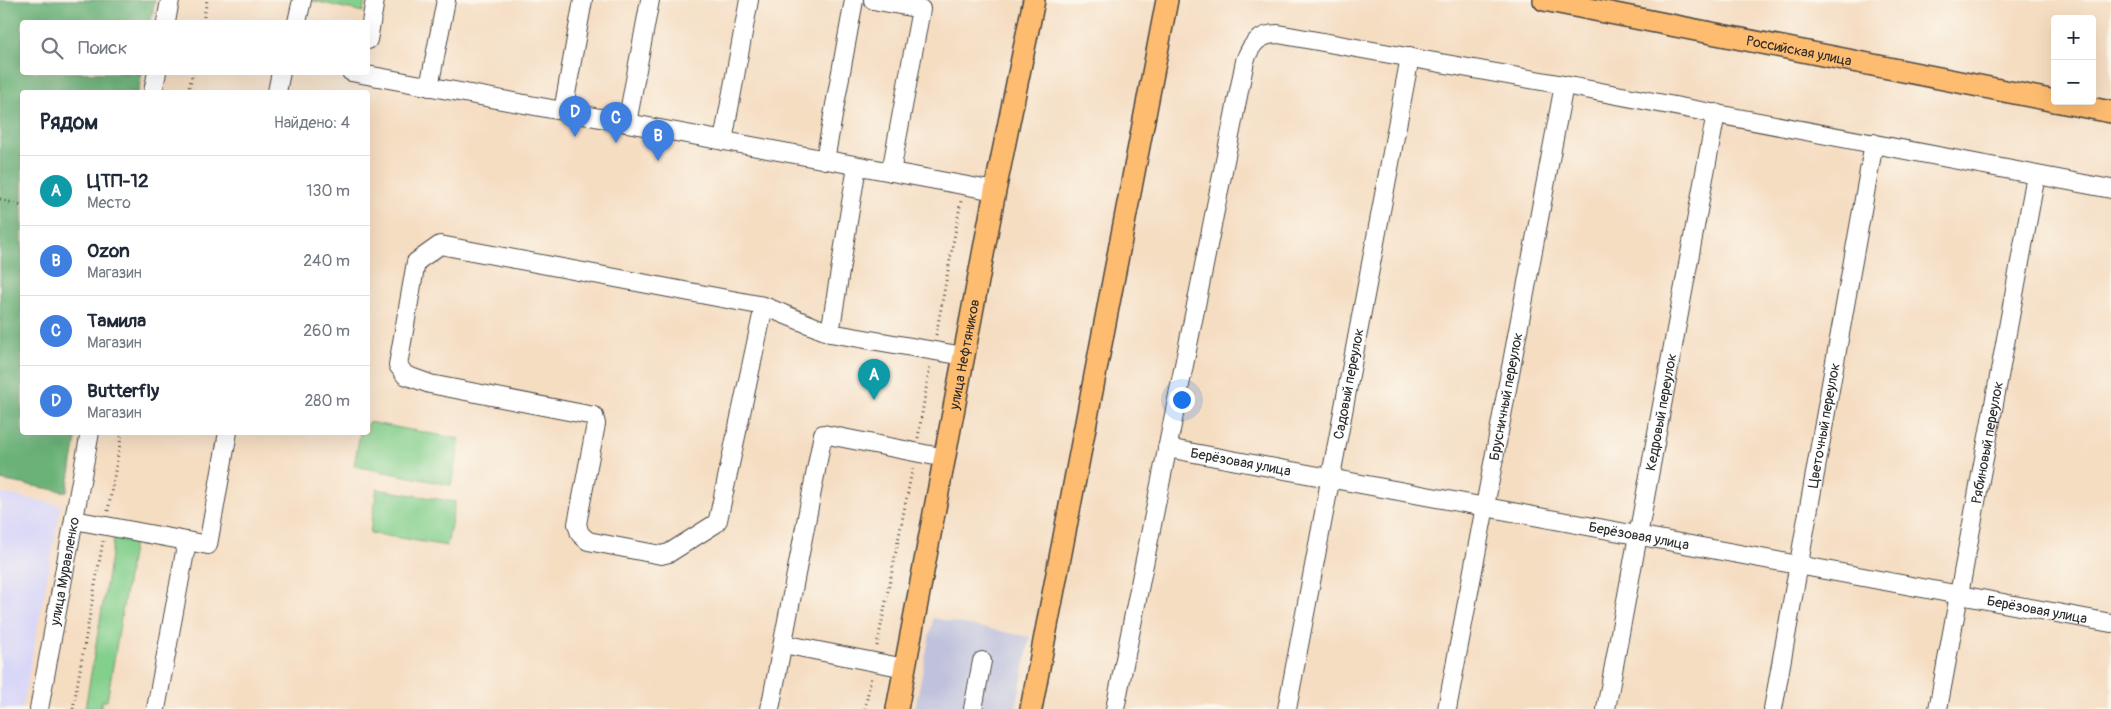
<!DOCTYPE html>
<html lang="ru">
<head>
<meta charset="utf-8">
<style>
	body { margin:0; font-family:Pangolin,sans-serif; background:#f2f2f3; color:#1f2937 }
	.controls { position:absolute; right:15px; top:15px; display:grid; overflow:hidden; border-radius:5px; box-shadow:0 5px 20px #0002 }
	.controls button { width:45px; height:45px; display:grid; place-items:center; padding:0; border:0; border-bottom:1px solid #e0e1e3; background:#fff; color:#1f2937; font:25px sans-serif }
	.you { position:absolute; left:1181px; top:399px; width:18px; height:18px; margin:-12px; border:4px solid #fff; border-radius:50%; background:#1a73e8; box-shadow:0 0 0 8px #1a73e833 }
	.badge { display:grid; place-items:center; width:32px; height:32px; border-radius:50%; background:#7c3aed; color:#fff; font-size:16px; font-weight:700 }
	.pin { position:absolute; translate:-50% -41px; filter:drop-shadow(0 1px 2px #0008) }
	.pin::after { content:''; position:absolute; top:26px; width:18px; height:15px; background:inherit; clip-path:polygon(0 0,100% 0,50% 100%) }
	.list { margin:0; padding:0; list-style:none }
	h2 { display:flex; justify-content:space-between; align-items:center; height:65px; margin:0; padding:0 20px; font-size:21px }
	h2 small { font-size:16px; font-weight:400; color:#747a83 }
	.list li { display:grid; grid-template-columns:32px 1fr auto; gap:15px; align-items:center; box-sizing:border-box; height:70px; padding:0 20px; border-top:1px solid #e0e1e3 }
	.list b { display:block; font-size:19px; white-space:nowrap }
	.list p { margin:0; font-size:16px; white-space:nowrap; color:#747a83 }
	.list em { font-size:16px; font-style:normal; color:#747a83 }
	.icon { flex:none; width:28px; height:28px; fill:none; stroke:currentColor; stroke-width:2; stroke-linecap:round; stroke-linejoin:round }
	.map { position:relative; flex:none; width:2111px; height:709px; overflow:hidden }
	.search { position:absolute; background:#fff; box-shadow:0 5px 20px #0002; left:20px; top:20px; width:350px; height:55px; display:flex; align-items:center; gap:12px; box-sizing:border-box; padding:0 18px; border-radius:5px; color:#747a83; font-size:19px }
	.panel { position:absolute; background:#fff; box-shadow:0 5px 20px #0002; left:20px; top:90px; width:350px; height:345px; border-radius:5px }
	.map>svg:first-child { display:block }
</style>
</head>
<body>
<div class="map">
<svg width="2111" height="709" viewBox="0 0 2111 709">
	<rect width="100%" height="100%" fill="#fbf7ec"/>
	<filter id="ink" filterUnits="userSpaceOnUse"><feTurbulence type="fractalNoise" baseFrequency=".02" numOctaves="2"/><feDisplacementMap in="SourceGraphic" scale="10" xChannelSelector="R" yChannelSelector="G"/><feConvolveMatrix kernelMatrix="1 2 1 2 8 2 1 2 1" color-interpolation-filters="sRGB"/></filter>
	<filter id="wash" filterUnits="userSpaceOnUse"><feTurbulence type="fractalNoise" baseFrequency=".0096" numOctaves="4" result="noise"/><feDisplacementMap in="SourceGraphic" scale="20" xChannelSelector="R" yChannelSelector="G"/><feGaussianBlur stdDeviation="1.12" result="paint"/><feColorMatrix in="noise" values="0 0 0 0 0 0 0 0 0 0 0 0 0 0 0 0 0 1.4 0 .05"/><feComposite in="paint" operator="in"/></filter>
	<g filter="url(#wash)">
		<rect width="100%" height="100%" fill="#f5ddc2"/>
		<path fill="#d9d7f8" d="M 0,493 L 61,505 L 22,709 L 0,709 Z"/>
		<path fill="#c0c2dd" d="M 933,618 L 1030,637 L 1016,709 L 915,709 Z"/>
		<path fill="#83cf8c" stroke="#577d5c" d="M 309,0 L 365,0 L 363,12 Z
			M 368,422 L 460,439 L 451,485 L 354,466 L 360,433 L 368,432 Z
			M 377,489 L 455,502 L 447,546 L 370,533 Z
			M 114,538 L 134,542 L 107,701 L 102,701 L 101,709 L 85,709 Z"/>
		<path fill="#6ab278" stroke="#4a6e52" d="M 0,0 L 155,0 L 151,22 L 22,22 L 22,72 L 142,73 L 138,92 L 22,92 L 22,432 L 77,433 L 67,492 L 0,480 Z"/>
	</g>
	<g filter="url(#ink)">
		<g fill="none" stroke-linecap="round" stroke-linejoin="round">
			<defs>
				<g id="minor">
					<path d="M 873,0 L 921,9 L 891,172"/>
					<path d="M 166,22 L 170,0"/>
					<path d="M 297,22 L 302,0"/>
					<path d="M 368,40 L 375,0"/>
					<path d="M 351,72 L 995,191"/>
					<path d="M 429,87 L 446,0"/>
					<path d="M 153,92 L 157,72"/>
					<path d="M 277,92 L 281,72"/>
					<path d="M 563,111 L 583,0"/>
					<path d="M 627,123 L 650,0"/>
					<path d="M 723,141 L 749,0"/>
					<path d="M 825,160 L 854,0"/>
					<path d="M 857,166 L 830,333 L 964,356"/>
					<path d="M 764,306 L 718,520 L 715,524 L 669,553 L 661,555 L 588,541 L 580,534 L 577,524 L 596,424 L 594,416 L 430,384 L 405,375 L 398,365 L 416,262 L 440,245 L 764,306 L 830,333"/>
					<path id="s1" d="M 1167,448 L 2111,623"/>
					<path d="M 74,520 L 208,545 L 228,432"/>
					<path d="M 783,644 L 905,668"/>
					<path id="s2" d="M 39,709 L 90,432"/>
					<path d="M 156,709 L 187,541"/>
					<path d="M 770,709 L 823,434 L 945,458"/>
					<path d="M 973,709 L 982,661"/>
					<path d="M 1115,709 L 1245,61 C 1251,44 1259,34 1278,34 L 1564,85 L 2111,189"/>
					<path id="s3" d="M 1287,709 L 1410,57"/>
					<path id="s4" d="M 1447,709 L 1564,85"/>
					<path id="s5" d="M 1606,709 L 1716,113"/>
					<path id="s6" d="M 1773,709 L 1874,143"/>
					<path id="s7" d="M 1938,709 L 2036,175"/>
				</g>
				<g id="major">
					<path id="s8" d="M 1544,0 L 2055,101"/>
					<path d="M 2055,101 L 2111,112"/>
					<path id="s9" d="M 897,709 L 995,191 L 1034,0"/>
					<path d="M 1031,709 L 1167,0"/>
				</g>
			</defs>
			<use href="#minor" stroke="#494642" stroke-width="20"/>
			<use href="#major" stroke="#494642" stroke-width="24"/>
			<path stroke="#494642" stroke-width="3" stroke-dasharray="1 4" stroke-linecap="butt" d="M 203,22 L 207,0
				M 188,92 L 193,72
				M 0,199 L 22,206
				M 936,335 L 961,201
				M 918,438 L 930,365
				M 108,511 L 122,432
				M 877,646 L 913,466
				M 73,709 L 103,541
				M 865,709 L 871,677"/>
			<use href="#minor" stroke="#fff" stroke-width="18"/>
			<use href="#major" stroke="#fdbc6f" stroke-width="21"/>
		</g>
	</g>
	<g text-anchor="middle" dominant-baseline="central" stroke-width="4.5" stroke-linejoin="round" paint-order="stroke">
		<g font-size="14" fill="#2b2b2b" stroke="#fbf7ec">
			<text stroke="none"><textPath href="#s8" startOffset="260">Российская улица</textPath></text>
			<text stroke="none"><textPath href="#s9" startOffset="361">улица Нефтяников</textPath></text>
			<text stroke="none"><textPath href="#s3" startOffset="331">Садовый переулок</textPath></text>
			<text stroke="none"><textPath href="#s4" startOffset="318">Брусничный переулок</textPath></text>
			<text stroke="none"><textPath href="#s5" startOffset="302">Кедровый переулок</textPath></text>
			<text stroke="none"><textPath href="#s6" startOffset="288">Цветочный переулок</textPath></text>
			<text stroke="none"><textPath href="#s7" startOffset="271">Рябиновый переулок</textPath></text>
			<text stroke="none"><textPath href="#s1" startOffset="75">Берёзовая улица</textPath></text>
			<text stroke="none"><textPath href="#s1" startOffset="480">Берёзовая улица</textPath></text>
			<text stroke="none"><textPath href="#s2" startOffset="140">улица Муравленко</textPath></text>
			<text stroke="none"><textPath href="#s1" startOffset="885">Берёзовая улица</textPath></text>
		</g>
	</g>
</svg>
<div class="controls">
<button>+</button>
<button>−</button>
</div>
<div class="you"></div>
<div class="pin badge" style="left:874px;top:400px;background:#0f9aa8">A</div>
<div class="pin badge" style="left:658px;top:161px;background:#3f7fe0">B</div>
<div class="pin badge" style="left:616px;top:143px;background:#3f7fe0">C</div>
<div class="pin badge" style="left:575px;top:137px;background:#3f7fe0">D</div>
<div class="search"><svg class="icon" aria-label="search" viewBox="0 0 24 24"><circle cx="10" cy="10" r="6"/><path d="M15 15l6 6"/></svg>Поиск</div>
<section class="panel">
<h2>Рядом<small>Найдено: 4</small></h2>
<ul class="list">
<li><span class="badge" style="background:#0f9aa8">A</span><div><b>ЦТП-12</b><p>Место</p></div><em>130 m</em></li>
<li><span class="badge" style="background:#3f7fe0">B</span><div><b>Ozon</b><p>Магазин</p></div><em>240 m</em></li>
<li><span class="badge" style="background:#3f7fe0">C</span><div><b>Тамила</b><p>Магазин</p></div><em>260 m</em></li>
<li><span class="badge" style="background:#3f7fe0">D</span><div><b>Butterfly</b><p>Магазин</p></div><em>280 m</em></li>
</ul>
</section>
</div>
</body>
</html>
